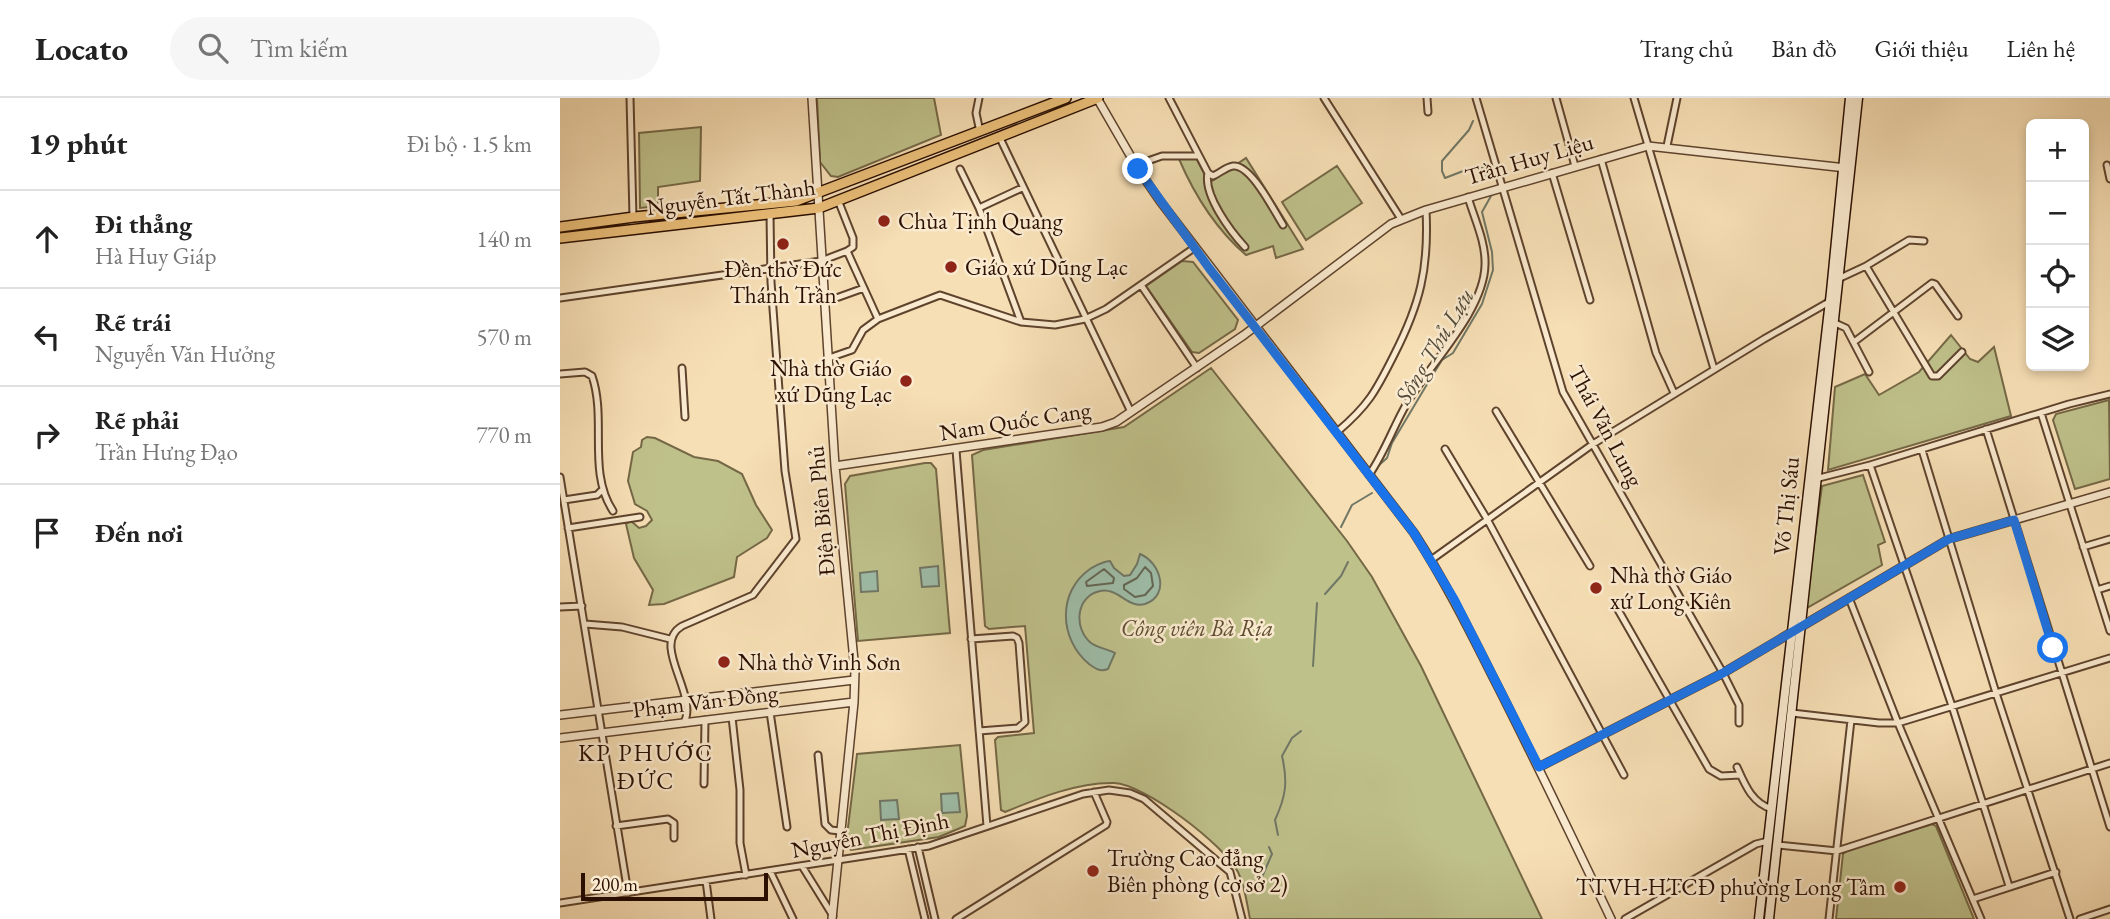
<!DOCTYPE html>
<html lang="vi">
<head>
<meta charset="utf-8">
<style>
	body { margin:0; font-family:"EB Garamond",serif; background:#f6f6f6; color:#222 }
	.controls { position:absolute; right:21px; top:21px; display:grid; overflow:hidden; border-radius:10px; box-shadow:0 4px 10px #0003 }
	.controls button { width:63px; height:63px; display:grid; place-items:center; padding:0; border:0; border-bottom:2px solid #e0e0e0; background:#fff; color:#222; font:35px sans-serif }
	.scale { position:absolute; left:21px; bottom:18px; width:187px; box-sizing:border-box; padding-left:7px; border:4px solid #2b0f00; border-top:0; font-size:19px; line-height:24px; white-space:nowrap; color:#2b0f00; -webkit-text-stroke:5px #faeacf; paint-order:stroke }
	.stop { position:absolute; width:21px; height:21px; margin:-16px; border:5px solid #1a73e8; border-radius:50%; background:#fff }
	.stop.end { background:#1a73e8; border-color:#fff; box-shadow:0 2px 7px #0008 }
	.list { margin:0; padding:0; list-style:none }
	h2 { display:flex; justify-content:space-between; align-items:center; height:91px; margin:0; padding:0 28px; font-size:30px }
	h2 small { font-size:23px; font-weight:400; color:#767676 }
	.list li { display:grid; grid-template-columns:46px 1fr auto; gap:21px; align-items:center; box-sizing:border-box; height:98px; padding:0 28px; border-top:2px solid #e0e0e0 }
	.list b { display:block; font-size:26px; white-space:nowrap }
	.list p { margin:0; font-size:23px; white-space:nowrap; color:#767676 }
	.list em { font-size:23px; font-style:normal; color:#767676 }
	.icon { flex:none; width:38px; height:38px; fill:none; stroke:currentColor; stroke-width:2; stroke-linecap:round; stroke-linejoin:round }
	.map { position:relative; flex:none; width:1550px; height:821px; overflow:hidden }
	header { display:flex; align-items:center; gap:42px; box-sizing:border-box; height:98px; padding:0 35px; background:#fff; border-bottom:2px solid #e0e0e0 }
	header strong { font-size:33px }
	nav { display:flex; gap:38px; margin-inline-start:auto; font-size:24px }
	.search { width:490px; height:63px; background:#f6f6f6; display:flex; align-items:center; gap:18px; box-sizing:border-box; padding:0 24px; border-radius:38px; color:#767676; font-size:26px }
	main { display:flex }
	aside { flex:1; background:#fff }
	.map>svg:first-child { display:block }
</style>
</head>
<body>
<header>
<strong>Locato</strong>
<div class="search"><svg class="icon" aria-label="search" viewBox="0 0 24 24"><circle cx="10" cy="10" r="6"/><path d="M15 15l6 6"/></svg>Tìm kiếm</div>
<nav><a>Trang chủ</a><a>Bản đồ</a><a>Giới thiệu</a><a>Liên hệ</a></nav>
</header>
<main>
<aside>
<h2>19 phút<small>Đi bộ · 1.5 km</small></h2>
<ul class="list">
<li><svg class="icon" aria-label="ahead" viewBox="0 0 24 24"><path d="M12 20V5M6 11l6-6 6 6"/></svg><div><b>Đi thẳng</b><p>Hà Huy Giáp</p></div><em>140 m</em></li>
<li><svg class="icon" aria-label="left" viewBox="0 0 24 24"><path d="M17 20v-9H6M10 6l-5 5 5 5"/></svg><div><b>Rẽ trái</b><p>Nguyễn Văn Hưởng</p></div><em>570 m</em></li>
<li><svg class="icon" aria-label="right" viewBox="0 0 24 24"><path d="M7 20v-9h11M14 6l5 5-5 5"/></svg><div><b>Rẽ phải</b><p>Trần Hưng Đạo</p></div><em>770 m</em></li>
<li><svg class="icon" aria-label="arrive" viewBox="0 0 24 24"><path d="M6 21V4h12l-3 4 3 4H6"/></svg><div><b>Đến nơi</b></div></li>
</ul>
</aside>
<div class="map">
<svg width="1550" height="821" viewBox="0 0 1550 821">
	<rect width="100%" height="100%" fill="#f7dfb5"/>
	<filter id="stains"><feTurbulence type="fractalNoise" baseFrequency=".00286" numOctaves="4"/><feColorMatrix values="0 0 0 0 .2 0 0 0 0 .09 0 0 0 0 .02 0 0 0 .5 -.17"/></filter>
	<radialGradient id="worn" r=".72"><stop offset=".6" stop-color="#630" stop-opacity="0"/><stop offset="1" stop-color="#630" stop-opacity=".3"/></radialGradient>
	<path fill="#bfc18b" stroke="#756846" stroke-width="2" d="M 257,0 L 374,0 L 381,37 L 278,79 L 271,78 L 260,64 Z
		M 141,29 L 140,83 L 98,89 L 98,108 L 80,110 L 79,35 Z
		M 636,60 L 649,85 L 686,60 L 743,151 L 716,160 L 713,148 L 686,157 C 657,132 634,96 619,61 Z
		M 777,68 L 802,105 L 746,142 L 722,104 Z
		M 622,163 L 633,164 L 678,222 L 675,231 L 639,255 L 632,254 L 586,188 Z
		M 1391,237 L 1410,261 L 1418,264 L 1434,249 L 1451,318 L 1268,372 L 1275,289 L 1305,276 L 1319,297 L 1359,274 Z
		M 651,270 L 787,443 L 812,479 L 861,568 L 982,821 L 690,821 C 687,806 685,788 678,774 C 664,747 585,686 554,685 C 518,684 479,700 445,714 L 441,712 L 435,642 L 438,639 L 474,635 L 465,528 L 429,531 L 425,528 L 412,357 L 423,352 L 564,329 Z
		M 1549,302 L 1550,381 L 1515,391 L 1493,322 L 1496,316 Z
		M 87,339 L 95,340 L 134,359 L 158,363 L 182,376 L 196,407 L 212,432 L 207,440 L 177,459 L 174,479 L 104,506 L 89,507 L 93,492 L 74,460 L 66,426 L 71,423 L 79,430 L 86,428 L 92,422 L 87,413 L 75,406 L 68,383 L 73,354 L 81,349 L 82,342 Z
		M 365,365 L 371,365 L 376,371 L 390,535 L 298,543 L 285,386 L 290,378 Z
		M 1303,377 L 1325,444 L 1318,447 L 1322,467 L 1245,511 L 1262,388 Z
		M 400,647 L 407,718 L 405,728 L 379,739 L 291,752 L 286,746 L 297,656 Z
		M 1372,726 L 1376,728 L 1414,821 L 1276,821 L 1283,756 L 1288,752 Z"/>
	<path fill="#9ebda8" stroke="#707765" stroke-width="2" d="M 580,456 C 600,464 611,497 585,506 C 568,511 558,489 540,493 C 516,498 513,530 531,545 C 538,550 548,551 555,555 L 548,571 C 540,574 536,571 529,566 C 499,541 497,494 530,471 C 537,467 543,463 550,463 L 554,470 L 564,478 L 570,477 L 577,466 Z
		M 378,468 L 379,488 L 362,489 L 360,470 Z
		M 317,473 L 318,493 L 301,494 L 300,475 Z
		M 398,695 L 400,714 L 382,715 L 381,696 Z
		M 337,702 L 339,721 L 321,722 L 320,703 Z"/>
	<g fill="none" stroke-linecap="round" stroke-linejoin="round">
		<path stroke="#646654" stroke-width="2" d="M 585,469 L 591,475 L 593,488 L 585,497 L 575,499 L 564,491 L 564,487 L 577,480 Z
			M 544,471 L 554,480 L 553,485 L 527,488 L 526,484 Z"/>
		<path stroke="#707765" stroke-width="2" d="M 913,23 L 909,32 L 882,63 L 882,73 L 885,80 L 911,70 L 924,70 L 927,75 L 923,81
			M 818,368 L 827,360 L 832,345 L 869,283 L 882,262 L 893,255 L 922,206 L 933,172 L 932,154 L 922,114 L 931,98
			M 781,429 L 792,407 L 812,395
			M 765,496 L 781,478 L 788,464
			M 753,568 L 757,505
			M 718,737 L 715,722 C 726,698 728,684 722,658 L 732,640 L 741,633
			M 702,779 L 712,756 L 709,749"/>
		<defs>
			<path id="minor" d="M 70,0 L 73,119
				M 419,0 L 416,15 L 420,34
				M 609,0 L 648,75 L 653,78 C 660,75 666,69 673,68 C 691,66 714,113 723,127
				M 764,0 L 841,121
				M 867,0 L 868,14
				M 916,0 L 1003,294 L 1163,575 L 1179,607 L 1179,625
				M 996,0 L 1015,68
				M 1074,0 L 1154,271
				M 439,38 L 571,314
				M 1107,48 L 1117,0
				M 1041,61 L 1096,255 L 1114,295
				M 576,67 L 602,58 L 637,58
				M 1547,67 L 1550,81
				M 400,71 L 419,110 L 461,224
				M 648,75 C 643,97 671,134 685,149
				M 992,75 L 1030,202
				M 419,110 L 462,90
				M 287,153 L 318,221
				M 1306,168 L 1349,142 L 1364,143
				M 1278,181 L 1306,168 L 1372,278 L 1378,278 L 1402,254
				M 581,187 L 637,270
				M 0,200 L 261,163 L 287,153 L 293,149 L 293,140 L 278,102
				M 265,204 L 304,190
				M 1275,225 L 1286,230 L 1309,274
				M 1294,244 L 1372,185 L 1375,186 L 1398,218
				M 269,260 L 292,252 L 303,232 L 318,221 L 380,197 L 461,224 L 495,227 L 525,221 L 546,211 L 634,150
				M 122,270 L 125,319
				M 0,276 L 25,274 L 32,278 C 47,321 27,374 53,413
				M 936,313 L 1030,468
				M 1481,315 L 1550,533
				M 1426,331 L 1550,729
				M 777,334 C 808,308 816,293 834,257 C 860,206 869,171 866,112
				M 885,351 L 927,421 L 1064,677
				M 396,352 L 427,728
				M 1362,352 L 1436,595 L 1510,821
				M 1310,367 L 1392,608 L 1449,788
				M 809,377 C 825,354 833,329 847,305 C 870,266 924,213 925,167 C 926,144 914,120 908,99
				M 0,379 L 68,795
				M 1255,381 L 1310,367 L 1509,306 L 1550,296
				M 4,402 L 37,397 L 41,393
				M 8,430 L 80,419
				M 1523,449 L 1550,441
				M 871,462 L 1033,346 L 1204,241 L 1269,204
				M 1537,492 L 1550,488
				M 1289,500 L 1338,625 L 1421,821
				M 0,509 L 22,508
				M 1057,510 L 1149,671 L 1161,678 L 1180,677
				M 25,526 L 62,529 L 110,541
				M 411,541 L 453,538 L 457,540 L 459,545 L 465,624 L 458,630 L 419,633
				M 210,614 L 227,729
				M 1232,615 L 1319,625 L 1338,625 L 1550,560
				M 172,619 L 180,692 L 180,745 L 186,777
				M 124,625 C 139,596 90,547 122,528 L 193,497 L 236,441 L 225,373 L 211,184 L 210,116
				M 258,657 L 265,726 L 271,732 L 280,733
				M 1177,669 C 1185,687 1192,705 1212,711
				M 144,686 L 145,622
				M 56,728 L 108,721 L 114,725 L 114,740
				M 1217,747 L 1277,753 L 1550,665
				M 358,749 L 375,821
				M 348,751 L 365,821
				M 242,768 L 273,818
				M 210,773 L 233,821
				M 146,783 L 151,821
				M 1413,801 L 1496,774
				M 0,805 L 369,748 L 523,696 L 549,692 L 570,695 L 584,701 L 670,774 L 682,821
				M 396,821 L 546,727 L 547,724 L 534,694
				M 1065,821 L 1196,746 L 1208,743
				M 1269,821 L 1291,622
				M 1520,821 L 1550,811"/>
			<path id="tertiary" d="M 252,0 L 275,368 L 295,573 L 294,604 L 272,821
				M 537,0 L 578,71 L 600,103 L 854,435 C 883,480 907,527 931,575 C 973,657 1012,739 1051,821
				M 275,368 L 542,329 L 556,324 L 684,237 L 831,126 L 866,112 L 1088,48 L 1286,70
				M 0,617 L 294,582
				M 0,640 L 294,604
				M 979,669 L 1163,575 L 1389,441 L 1550,394"/>
			<path id="secondary" d="M 1199,821 L 1271,194 L 1290,0
				M 1209,821 L 1298,0"/>
			<path id="primary" d="M 0,129 L 74,119 L 236,103 L 506,0
				M 0,140 L 259,110 L 538,0"/>
		</defs>
		<use href="#minor" stroke="#5e432d" stroke-width="9"/>
		<use href="#tertiary" stroke="#5e432d" stroke-width="10"/>
		<use href="#secondary" stroke="#2b0f00" stroke-width="11"/>
		<use href="#primary" stroke="#2b0f00" stroke-width="12"/>
		<use href="#minor" stroke="#faeacf" stroke-width="5"/>
		<use href="#tertiary" stroke="#faeacf" stroke-width="7"/>
		<use href="#secondary" stroke="#faeacf" stroke-width="8"/>
		<use href="#primary" stroke="#ecc07a" stroke-width="9"/>
	</g>
	<g fill="none" stroke-linecap="round" stroke-linejoin="round">
		<path stroke="#1a73e8" stroke-width="9" d="M 578,71 L 649,170 L 854,435 L 894,501 L 979,669 L 1163,575 L 1389,441 L 1454,422 L 1493,550"/>
	</g>
	<g fill="#8f2418" stroke="#faeacf" stroke-width="2.5">
		<circle cx="324" cy="123" r="7"/>
		<circle cx="223" cy="146" r="7"/>
		<circle cx="391" cy="169" r="7"/>
		<circle cx="346" cy="283" r="7"/>
		<circle cx="1036" cy="490" r="7"/>
		<circle cx="164" cy="564" r="7"/>
		<circle cx="533" cy="773" r="7"/>
		<circle cx="1340" cy="789" r="7"/>
	</g>
	<g text-anchor="middle" dominant-baseline="central" stroke-width="5" stroke-linejoin="round" paint-order="stroke">
		<g font-size="23" fill="#2b0f00" stroke="#faeacf">
			<text transform="translate(969 61) rotate(-16)">Trần Huy Liệu</text>
			<text transform="translate(171 99) rotate(-7)">Nguyễn Tất Thành</text>
			<text transform="translate(455 323) rotate(-9)">Nam Quốc Cang</text>
			<text transform="translate(1046 328) rotate(62)">Thái Văn Lung</text>
			<text transform="translate(1226 408) rotate(-84)">Võ Thị Sáu</text>
			<text transform="translate(261 413) rotate(-95)">Điện Biên Phủ</text>
			<text transform="translate(145 603) rotate(-7)">Phạm Văn Đồng</text>
			<text transform="translate(310 737) rotate(-11)">Nguyễn Thị Định</text>
		</g>
		<g font-size="23" fill="#2b0f00" stroke="#faeacf" text-anchor="start">
			<text x="338" y="123">Chùa Tịnh Quang</text>
			<text x="405" y="169">Giáo xứ Dũng Lạc</text>
			<text x="223" y="171" text-anchor="middle">Đền thờ Đức<tspan x="223" dy="26">Thánh Trần</tspan></text>
			<text x="332" y="270" text-anchor="end">Nhà thờ Giáo<tspan x="332" dy="26">xứ Dũng Lạc</tspan></text>
			<text x="1050" y="477">Nhà thờ Giáo<tspan x="1050" dy="26">xứ Long Kiên</tspan></text>
			<text x="178" y="564">Nhà thờ Vinh Sơn</text>
			<text x="547" y="760">Trường Cao đẳng<tspan x="547" dy="26">Biên phòng (cơ sở 2)</tspan></text>
			<text x="1326" y="789" text-anchor="end">TTVH-HTCĐ phường Long Tâm</text>
		</g>
		<g font-size="23" font-style="italic" fill="#5f4d31" stroke="#faeacf">
			<text x="637" y="530">Công viên Bà Rịa</text>
		</g>
		<g font-size="24" font-style="italic" fill="#534c3b" stroke="#faeacf">
			<text transform="translate(874 248) rotate(-59)">Sông Thủ Lựu</text>
		</g>
		<g font-size="24" letter-spacing="2" fill="#2b0f00" stroke="#faeacf">
			<text x="86" y="654">KP PHƯỚC<tspan x="86" dy="28">ĐỨC</tspan></text>
		</g>
	</g>
	<rect width="100%" height="100%" filter="url(#stains)"/>
	<rect width="100%" height="100%" fill="url(#worn)"/>
</svg>
<div class="controls">
<button>+</button>
<button>−</button>
<button><svg class="icon" aria-label="locate" viewBox="0 0 24 24"><circle cx="12" cy="12" r="6"/><path d="M12 2v4M12 18v4M2 12h4M18 12h4"/></svg></button>
<button><svg class="icon" aria-label="layers" viewBox="0 0 24 24"><path d="M12 4l9 5-9 5-9-5zM3 14l9 5 9-5"/></svg></button>
</div>
<div class="scale">200 m</div>
<div class="stop" style="left:1493px;top:550px"></div>
<div class="stop end" style="left:578px;top:71px"></div>
</div>
</main>
</body>
</html>
